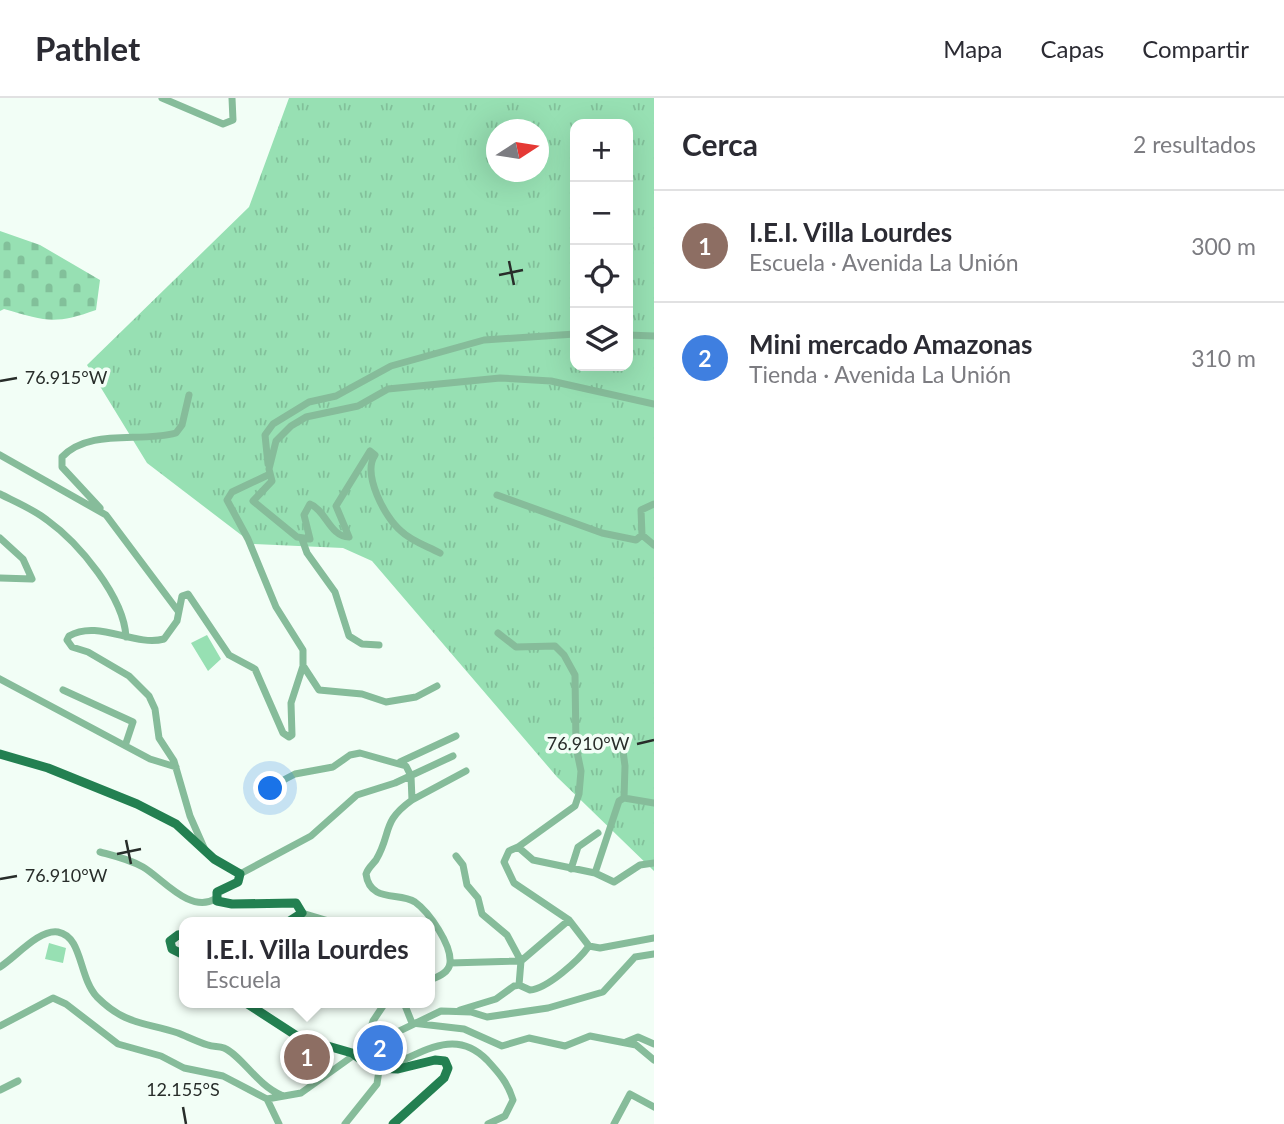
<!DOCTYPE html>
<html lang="es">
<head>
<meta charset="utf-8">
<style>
	body { margin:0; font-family:Lato,sans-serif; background:#f2f2f3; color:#2b2b33 }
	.controls { position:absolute; right:21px; top:21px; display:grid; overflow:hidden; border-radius:14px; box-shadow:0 7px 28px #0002 }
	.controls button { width:63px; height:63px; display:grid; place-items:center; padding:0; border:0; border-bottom:2px solid #e1e1e2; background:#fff; color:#2b2b33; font:35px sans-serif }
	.compass { position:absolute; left:486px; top:21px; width:63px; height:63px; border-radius:50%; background:#fff; box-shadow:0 7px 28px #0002; rotate:78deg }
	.you { position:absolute; left:271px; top:691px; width:24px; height:24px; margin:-18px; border:5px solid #fff; border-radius:50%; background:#1a73e8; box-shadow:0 0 0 10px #1a73e833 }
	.badge { display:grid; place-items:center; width:46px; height:46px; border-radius:50%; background:#af3d98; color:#fff; font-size:23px; font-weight:700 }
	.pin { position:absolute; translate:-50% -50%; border:4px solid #fff; box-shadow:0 2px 7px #0006 }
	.popup { position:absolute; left:179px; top:819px; width:256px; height:91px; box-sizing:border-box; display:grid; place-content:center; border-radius:14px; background:#fff; filter:drop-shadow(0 2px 5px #0005); font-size:23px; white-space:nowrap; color:#7c7c81 }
	.popup b { font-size:26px; color:#2b2b33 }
	.popup::after { content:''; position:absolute; left:50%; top:100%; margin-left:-14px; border:14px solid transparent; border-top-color:#fff }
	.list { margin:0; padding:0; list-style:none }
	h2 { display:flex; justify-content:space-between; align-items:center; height:91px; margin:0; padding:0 28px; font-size:30px }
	h2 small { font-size:23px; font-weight:400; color:#7c7c81 }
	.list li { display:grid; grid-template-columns:46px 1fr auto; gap:21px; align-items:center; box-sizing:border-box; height:112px; padding:0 28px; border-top:2px solid #e1e1e2 }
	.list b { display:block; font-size:26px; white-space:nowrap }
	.list p { margin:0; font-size:23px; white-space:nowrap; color:#7c7c81 }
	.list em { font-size:23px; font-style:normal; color:#7c7c81 }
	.icon { flex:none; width:38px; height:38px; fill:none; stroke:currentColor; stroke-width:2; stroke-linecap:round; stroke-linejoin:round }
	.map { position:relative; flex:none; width:654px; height:1026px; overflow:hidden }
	header { display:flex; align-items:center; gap:42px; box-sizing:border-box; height:98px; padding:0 35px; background:#fff; border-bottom:2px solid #e1e1e2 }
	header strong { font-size:33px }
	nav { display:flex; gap:38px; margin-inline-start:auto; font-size:24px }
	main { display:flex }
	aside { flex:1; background:#fff }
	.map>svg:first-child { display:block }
</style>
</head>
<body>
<header>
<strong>Pathlet</strong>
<nav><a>Mapa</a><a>Capas</a><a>Compartir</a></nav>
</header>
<main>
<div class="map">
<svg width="654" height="1026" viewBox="0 0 654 1026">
	<defs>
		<pattern id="grass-tufts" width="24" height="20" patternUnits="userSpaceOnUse" patternTransform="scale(1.75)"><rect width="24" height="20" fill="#97e0b3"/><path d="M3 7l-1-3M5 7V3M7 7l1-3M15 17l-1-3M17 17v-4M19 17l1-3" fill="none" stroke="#82c09a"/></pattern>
		<pattern id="cemetery-stones" width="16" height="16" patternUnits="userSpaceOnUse" patternTransform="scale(1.75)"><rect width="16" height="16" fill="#97e0b3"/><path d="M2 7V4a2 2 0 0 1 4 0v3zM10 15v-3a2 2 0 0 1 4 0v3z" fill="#82c09a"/></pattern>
	</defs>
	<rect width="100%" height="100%" fill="#f2fef6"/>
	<path fill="url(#grass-tufts)" fill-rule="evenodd" d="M 289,0 L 654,0 L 654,773 L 557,679 L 372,463 L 343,450 L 253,446 L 147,365 L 87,267 L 249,109 ZM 575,26 L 628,26 L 628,268 L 575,268 ZM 496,32 L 538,32 L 538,74 L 496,74 Z"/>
	<path fill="url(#cemetery-stones)" d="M 0,133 L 40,147 L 100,182 L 96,212 C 54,227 46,223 4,211 L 0,213 Z"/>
	<path fill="#97e0b3" d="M 207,537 L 221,561 L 208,573 L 191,545 Z
		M 49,845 L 66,850 L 63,865 L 45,861 Z"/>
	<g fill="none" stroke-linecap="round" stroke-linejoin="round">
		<path stroke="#86bc9a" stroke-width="7" d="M 162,0 L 223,26 L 233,22 L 232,0
			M 628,237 L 654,238
			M 0,357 L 106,417 L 178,513
			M 268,366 L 265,337 L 273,326 L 309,304 L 336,298 L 391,268 L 484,242 L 575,236
			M 0,396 C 16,404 33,411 47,422 C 79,445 124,499 126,539
			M 497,397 L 602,435 L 636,442 L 642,437 L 641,412 L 654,406
			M 100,410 L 62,369 L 62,359 C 90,330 140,345 176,335 L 182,327 L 189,297
			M 642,437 L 654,447
			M 0,440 L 23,461 L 32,481 L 0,480
			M 302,441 L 307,455 L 335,494 L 349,538 L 362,546 L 379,547
			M 440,455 C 427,448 411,443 401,433 C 385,420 362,376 375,357 L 370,353 L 336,408 L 349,439 C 330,439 325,411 310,406 L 304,417 L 310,441 L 297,439 L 253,403 L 272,383 L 269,371 L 276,343 L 291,328 L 306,319 L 358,308 L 388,291 L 500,280 L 551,283 L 654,306
			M 498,535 L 516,549 L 555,548 L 564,557 L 575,577 L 576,649 L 581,673 L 579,696 L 575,708 L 518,749
			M 304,569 L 319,592 L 362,596 L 386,604 L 416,599 L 437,588
			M 0,581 L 150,661 L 176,669
			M 63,592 L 133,624 L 126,645
			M 621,638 L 625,668 L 624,700
			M 400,664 L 456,638
			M 272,688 L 295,676 L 333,669 L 350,657 L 360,655 L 406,668 L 411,678 L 412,702 C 381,724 392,735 376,762 C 372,767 368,770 366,776 C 367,784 370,790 377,794 C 388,800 404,797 415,804 C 429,814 452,847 450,865 C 449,875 437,879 430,882
			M 412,702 L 466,673
			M 205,752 L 190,718 L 174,663 L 159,640 L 155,611 L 149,598 L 129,578 L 88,554 L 72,549 L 67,542 L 69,538 C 98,521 134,549 164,541 L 177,523 L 182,498 L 188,496 L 229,557 L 255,571 L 283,635 L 289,639 L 292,637 L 291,605 L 303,568 L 303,552 L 276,509 L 248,441 L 227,402 L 232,394 L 268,377
			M 100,754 C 115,758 129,761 143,769 C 162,780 190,816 215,801
			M 456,758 L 463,767 L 467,787 L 478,800 L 482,816 L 507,837 L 521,863 L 519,887
			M 654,765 L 640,767 L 614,784 L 595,775 L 533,762 L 518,749 L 509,753 L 504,764 L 514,785 L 569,822 L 589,848 L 600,850 L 654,840
			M 571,771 L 578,749 L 598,735
			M 595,775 L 619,703 L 624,700 L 654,705
			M 240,776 L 311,738 L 357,697 L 395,685 L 453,658
			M 302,815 L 332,824
			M 450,865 L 521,863 L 569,822
			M 0,869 C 16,859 39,831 58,834 C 83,839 78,878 97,899 C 125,927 144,924 178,935 C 188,939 198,944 208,947 C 213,949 219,948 224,950 C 242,958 257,987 281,997
			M 404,905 L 412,925 L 464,931 L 502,948 L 529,940 L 565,948 L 590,938 L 636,947 L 654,962
			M 460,912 L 496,901 L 514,888 L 519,887 L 530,892 C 547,891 579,862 589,848
			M 0,928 L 53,900 L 66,906 L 118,946 L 161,958 L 184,970 L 223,978 L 267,1001
			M 626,944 L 638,939 L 654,946
			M 364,950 L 373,923 L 385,905
			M 0,992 L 18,983
			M 279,1026 L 267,1001 L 301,995 L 364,950 L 441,913 L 471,914 L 487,919 L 548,910 L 603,894 L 635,859 L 654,856
			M 345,1026 L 377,986 L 379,972 C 417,960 452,926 487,962 C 499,975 508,985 513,1002 L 505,1018 L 488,1026
			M 614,1026 L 630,996 L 654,1009"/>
		<path stroke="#238051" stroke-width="9" d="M 0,656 L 48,670 L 137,706 L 176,726 L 214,761 L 240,776 L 238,784 L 217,794 L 217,803 L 232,806 L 296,805 L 302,815 L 288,824
			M 184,836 L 178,837 L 170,843 L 172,851 L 184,857
			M 246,905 L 300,940 L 352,955 L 372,970 L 398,971 L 435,962 L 445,963 L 448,970 L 444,980 L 393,1026"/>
	</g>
	<path fill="none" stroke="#282d2a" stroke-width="2.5" d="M 509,163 L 514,187M 499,177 L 523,172M 0,283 L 17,280M 637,646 L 654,642M 126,742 L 131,766M 117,756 L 141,751M 0,781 L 17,778M 183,1009 L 186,1026"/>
	<g font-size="18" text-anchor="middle" fill="#282d2a" stroke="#f2fef6" stroke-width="7" stroke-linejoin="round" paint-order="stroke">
		<text x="66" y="286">76.915°W</text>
		<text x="588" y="652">76.910°W</text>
		<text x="66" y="784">76.910°W</text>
		<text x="183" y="998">12.155°S</text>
	</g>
</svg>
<div class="controls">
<button>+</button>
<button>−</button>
<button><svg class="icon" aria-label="locate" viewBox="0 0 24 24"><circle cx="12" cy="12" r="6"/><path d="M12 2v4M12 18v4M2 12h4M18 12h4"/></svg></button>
<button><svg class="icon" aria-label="layers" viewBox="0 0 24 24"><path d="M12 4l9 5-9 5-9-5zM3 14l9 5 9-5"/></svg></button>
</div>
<svg class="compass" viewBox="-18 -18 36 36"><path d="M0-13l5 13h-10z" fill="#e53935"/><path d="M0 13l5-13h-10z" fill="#7c7c81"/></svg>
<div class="you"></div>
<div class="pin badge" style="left:307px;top:959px;background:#8d6e63">1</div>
<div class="popup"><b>I.E.I. Villa Lourdes</b>Escuela</div>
<div class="pin badge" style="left:380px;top:950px;background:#3f7fe0">2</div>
</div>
<aside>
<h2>Cerca<small>2 resultados</small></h2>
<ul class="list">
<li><span class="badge" style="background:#8d6e63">1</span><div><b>I.E.I. Villa Lourdes</b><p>Escuela · Avenida La Unión</p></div><em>300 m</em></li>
<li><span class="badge" style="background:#3f7fe0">2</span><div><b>Mini mercado Amazonas</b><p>Tienda · Avenida La Unión</p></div><em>310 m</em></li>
</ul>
</aside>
</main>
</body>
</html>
